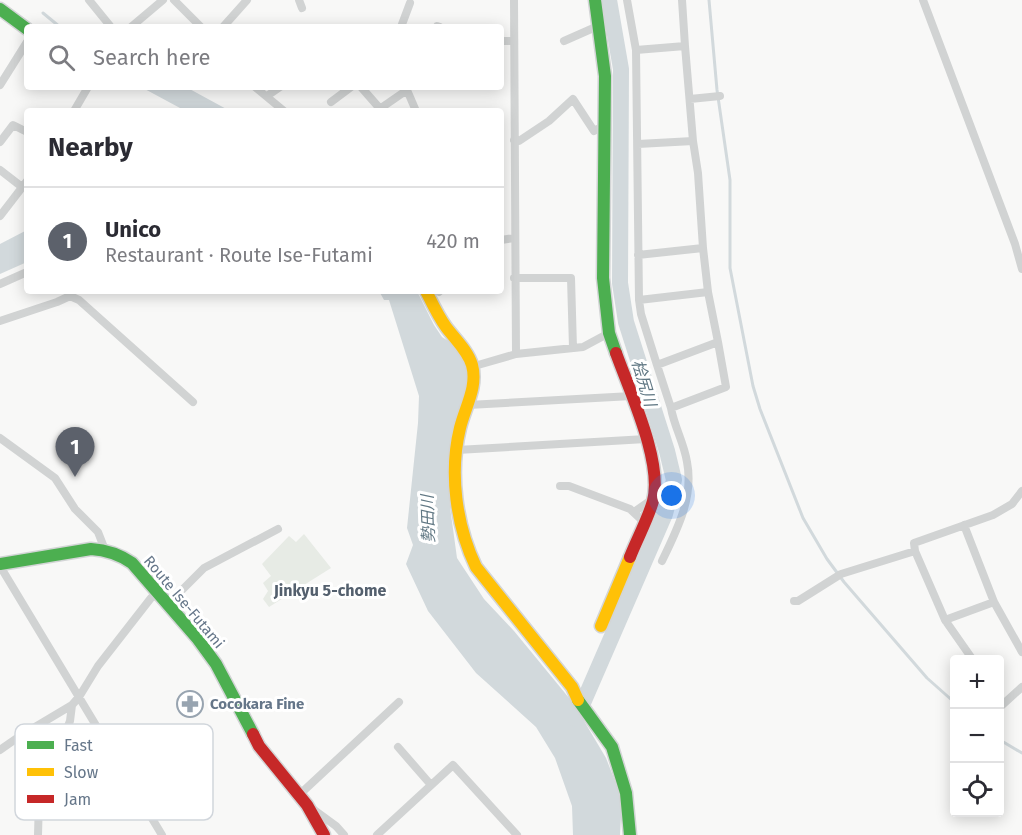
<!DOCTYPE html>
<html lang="en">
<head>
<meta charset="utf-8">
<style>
	body { margin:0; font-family:"Fira Sans","Noto Sans JP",sans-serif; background:#f2f2f3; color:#2b2b33 }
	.controls { position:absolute; right:18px; bottom:18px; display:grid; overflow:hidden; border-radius:6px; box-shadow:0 3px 15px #0003 }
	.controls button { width:54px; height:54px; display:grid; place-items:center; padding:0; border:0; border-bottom:2px solid #e1e1e2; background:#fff; color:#2b2b33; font:30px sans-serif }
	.you { position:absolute; left:672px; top:496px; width:21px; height:21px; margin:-15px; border:4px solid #fff; border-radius:50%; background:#1a73e8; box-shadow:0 0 0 9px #1a73e833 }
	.badge { display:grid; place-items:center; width:39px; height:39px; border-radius:50%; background:#5c616b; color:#fff; font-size:20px; font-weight:700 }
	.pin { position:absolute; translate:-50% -50px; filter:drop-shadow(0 2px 3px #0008) }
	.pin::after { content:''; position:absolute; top:32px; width:21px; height:18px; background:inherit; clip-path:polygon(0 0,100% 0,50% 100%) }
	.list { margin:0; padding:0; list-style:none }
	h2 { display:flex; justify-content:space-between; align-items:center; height:78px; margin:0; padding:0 24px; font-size:26px }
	h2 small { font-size:20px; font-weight:400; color:#7c7c81 }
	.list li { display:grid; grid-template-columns:39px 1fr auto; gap:18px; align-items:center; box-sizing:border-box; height:108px; padding:0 24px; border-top:2px solid #e1e1e2 }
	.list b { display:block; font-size:22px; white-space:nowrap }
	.list p { margin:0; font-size:20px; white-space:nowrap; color:#7c7c81 }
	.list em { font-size:20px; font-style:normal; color:#7c7c81 }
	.icon { flex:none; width:33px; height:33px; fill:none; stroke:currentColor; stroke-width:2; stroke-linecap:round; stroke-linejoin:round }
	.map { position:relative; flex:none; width:1022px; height:835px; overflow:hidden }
	.search { position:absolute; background:#fff; box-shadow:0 3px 15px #0003; left:24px; top:24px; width:480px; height:66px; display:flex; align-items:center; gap:15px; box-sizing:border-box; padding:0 21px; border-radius:6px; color:#7c7c81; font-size:22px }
	.panel { position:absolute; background:#fff; box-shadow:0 3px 15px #0003; left:24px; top:108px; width:480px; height:186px; border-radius:6px }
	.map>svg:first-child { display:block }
</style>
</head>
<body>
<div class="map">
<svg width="1022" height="835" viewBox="0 0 1022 835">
	<rect width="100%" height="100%" fill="#f8f8f7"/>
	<path fill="#e7ebe5" d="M 304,534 L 331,568 L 269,607 L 263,599 L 268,591 L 263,583 L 271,576 L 262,564 L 289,536 L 296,542 Z"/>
	<path fill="#d2d9dc" d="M 141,87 L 186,87 L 230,111 L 181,111 L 180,108 Z
		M 27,230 L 27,262 L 0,274 L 0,244 Z
		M 379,291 L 417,291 L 434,325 L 442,337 L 453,344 L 466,363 L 468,371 L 468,385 L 449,470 L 450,507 L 457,558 L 484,599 L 514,631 L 574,704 L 606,758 L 622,799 L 620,835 L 573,835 L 572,806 L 555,758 L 536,727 L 476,673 L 428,611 L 406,564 L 413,545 L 407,528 L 418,423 L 419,396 L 389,300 L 384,300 Z"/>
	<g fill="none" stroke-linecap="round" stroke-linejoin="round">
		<path stroke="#d2d9dc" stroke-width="3" d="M 709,0 L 717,90 L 730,180 L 730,268 L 753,386 L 760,409 L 803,518 L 827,559 L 844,582 L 927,678 L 954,702
			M 43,13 L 60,27
			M 1000,740 L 1022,753"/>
		<path stroke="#d2d9dc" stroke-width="16" d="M 576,719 L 665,514 L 674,480 L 667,451 L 626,322 L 620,283 L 621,69 L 609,0"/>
		<defs>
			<path id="fast" d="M 595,0 L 605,76 L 603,278 L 609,333 L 616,353
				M 0,9 L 27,29
				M 0,564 L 91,549 C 107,550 119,554 132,563 L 197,638 L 216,664 L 253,734
				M 578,700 L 612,747 L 626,793 L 630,835"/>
			<path id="slow" d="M 426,291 C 432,303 438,316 446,327 C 455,339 468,351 472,365 C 478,387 465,407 460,428 C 449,473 456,525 476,567 L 572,687 L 578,700
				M 601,626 L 630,557"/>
			<path id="jam" d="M 616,353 C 630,392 663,462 653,501 C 648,519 637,539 630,557
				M 253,734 L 259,746 L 307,805 L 324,835"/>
		</defs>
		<use href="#fast" stroke="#d3d5d6" stroke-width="15"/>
		<use href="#slow" stroke="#d3d5d6" stroke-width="15"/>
		<use href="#jam" stroke="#d3d5d6" stroke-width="15"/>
		<path stroke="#d1d3d3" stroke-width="8" d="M 89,0 L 111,27
			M 174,0 L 201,27
			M 299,0 L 302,8
			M 627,0 L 636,50 L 639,300
			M 923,0 L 1015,244 L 1022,269
			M 437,26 L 440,27
			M 131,27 L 163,0
			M 223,27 L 247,0
			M 401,27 L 410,3
			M 501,41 L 514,41
			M 564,41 L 598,26
			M 636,50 L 685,46 L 682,0
			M 0,85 L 27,42
			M 255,87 L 284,111
			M 361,87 L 382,111
			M 267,96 L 280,87
			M 690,99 L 720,96
			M 331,102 L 351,87
			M 381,108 L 407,90 L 416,111
			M 74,111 L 88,87
			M 514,140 L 519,141 L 549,121 L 573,99 L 594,131 L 605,125
			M 0,142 L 13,125 L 27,132
			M 638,144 L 693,141 L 685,46
			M 0,170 L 22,187
			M 0,216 L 27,181
			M 501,240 L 514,238
			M 703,248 L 708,292 L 639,300 L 641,314 L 657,365 L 718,342 L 708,292
			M 638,255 L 703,248 L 698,173 L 693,141
			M 514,278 L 571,278 L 573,348
			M 0,284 L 27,272
			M 438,291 L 439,292
			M 0,321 L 57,302 L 70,296 L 79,300 L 193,402
			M 516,354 L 583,347 L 609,333
			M 472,364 L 478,365 L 516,354 L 514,0
			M 657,365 L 671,408 L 726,387 L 718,342
			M 468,405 L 632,396
			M 0,438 L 55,478 L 75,509 L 98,532 L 105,550
			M 457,450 L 646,439
			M 560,486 L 569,486 L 630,509 L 644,522
			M 634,512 L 654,498
			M 964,525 L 994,602 L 1022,652
			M 662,561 C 677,530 694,497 687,462 C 684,443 674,426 671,408
			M 0,566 L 162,835
			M 794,601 L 798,601 L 841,574 L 915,551
			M 168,604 L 204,568 L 278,529
			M 945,620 L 994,602
			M 973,660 L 945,620 L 915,551 L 914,543 L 993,515 L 1012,504 L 1022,491
			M 1000,707 L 1022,687
			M 398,747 L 431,785
			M 0,750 L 20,736 L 72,705 L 79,697 L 98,666 L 151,598 L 159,593
			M 299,795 L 399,702
			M 310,807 L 336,826 L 344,835
			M 38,835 L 39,799 L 70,721 L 72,705
			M 377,835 L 453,765 L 517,835"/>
		<use href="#fast" stroke="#4caf50" stroke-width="12"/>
		<use href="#slow" stroke="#ffc107" stroke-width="12"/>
		<use href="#jam" stroke="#c62828" stroke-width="12"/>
	</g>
	<defs>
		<symbol id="pharmacy-ring" viewBox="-11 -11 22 22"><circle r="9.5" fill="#fff" stroke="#98a4b0" stroke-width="1.5"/><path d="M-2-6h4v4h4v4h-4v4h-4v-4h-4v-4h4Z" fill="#98a4b0"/></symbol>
	</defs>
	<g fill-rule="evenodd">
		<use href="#pharmacy-ring" x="175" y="689" width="30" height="30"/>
	</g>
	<g text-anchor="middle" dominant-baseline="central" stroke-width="6" stroke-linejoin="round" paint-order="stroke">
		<g font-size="15" fill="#657689" stroke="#fff">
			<text transform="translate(184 602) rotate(50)">Route Ise-Futami</text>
		</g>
		<g font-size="15" font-weight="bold" fill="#657689" stroke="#fff" text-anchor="start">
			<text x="210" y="704">Cocokara Fine</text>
		</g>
		<g font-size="16" font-style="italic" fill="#617884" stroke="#fff">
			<text transform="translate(644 383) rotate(73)">桧尻川</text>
			<text transform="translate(428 519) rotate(-92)">勢田川</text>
		</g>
		<g font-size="16" font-weight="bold" fill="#54606e" stroke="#fff">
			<text x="330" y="590">Jinkyu 5-chome</text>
		</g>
	</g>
	<rect x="15" y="724" width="198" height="96" rx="9" fill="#fff" stroke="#d1d6dc" stroke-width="1.5"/>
	<rect x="27" y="741" width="27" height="8" fill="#4caf50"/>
	<rect x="27" y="768" width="27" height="8" fill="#ffc107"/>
	<rect x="27" y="795" width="27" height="8" fill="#c62828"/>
	<g font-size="16" fill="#657689">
		<text x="64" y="751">Fast</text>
		<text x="64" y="778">Slow</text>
		<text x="64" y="805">Jam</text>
	</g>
</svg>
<div class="controls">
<button>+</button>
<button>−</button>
<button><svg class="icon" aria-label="locate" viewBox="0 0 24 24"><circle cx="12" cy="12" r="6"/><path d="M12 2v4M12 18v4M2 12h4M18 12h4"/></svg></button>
</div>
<div class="you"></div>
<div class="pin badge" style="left:75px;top:477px">1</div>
<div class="search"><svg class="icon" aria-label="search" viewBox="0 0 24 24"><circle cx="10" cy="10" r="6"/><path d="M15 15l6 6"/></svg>Search here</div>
<section class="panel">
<h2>Nearby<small></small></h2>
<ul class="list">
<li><span class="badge">1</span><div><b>Unico</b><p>Restaurant · Route Ise-Futami</p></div><em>420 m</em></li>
</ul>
</section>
</div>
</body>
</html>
